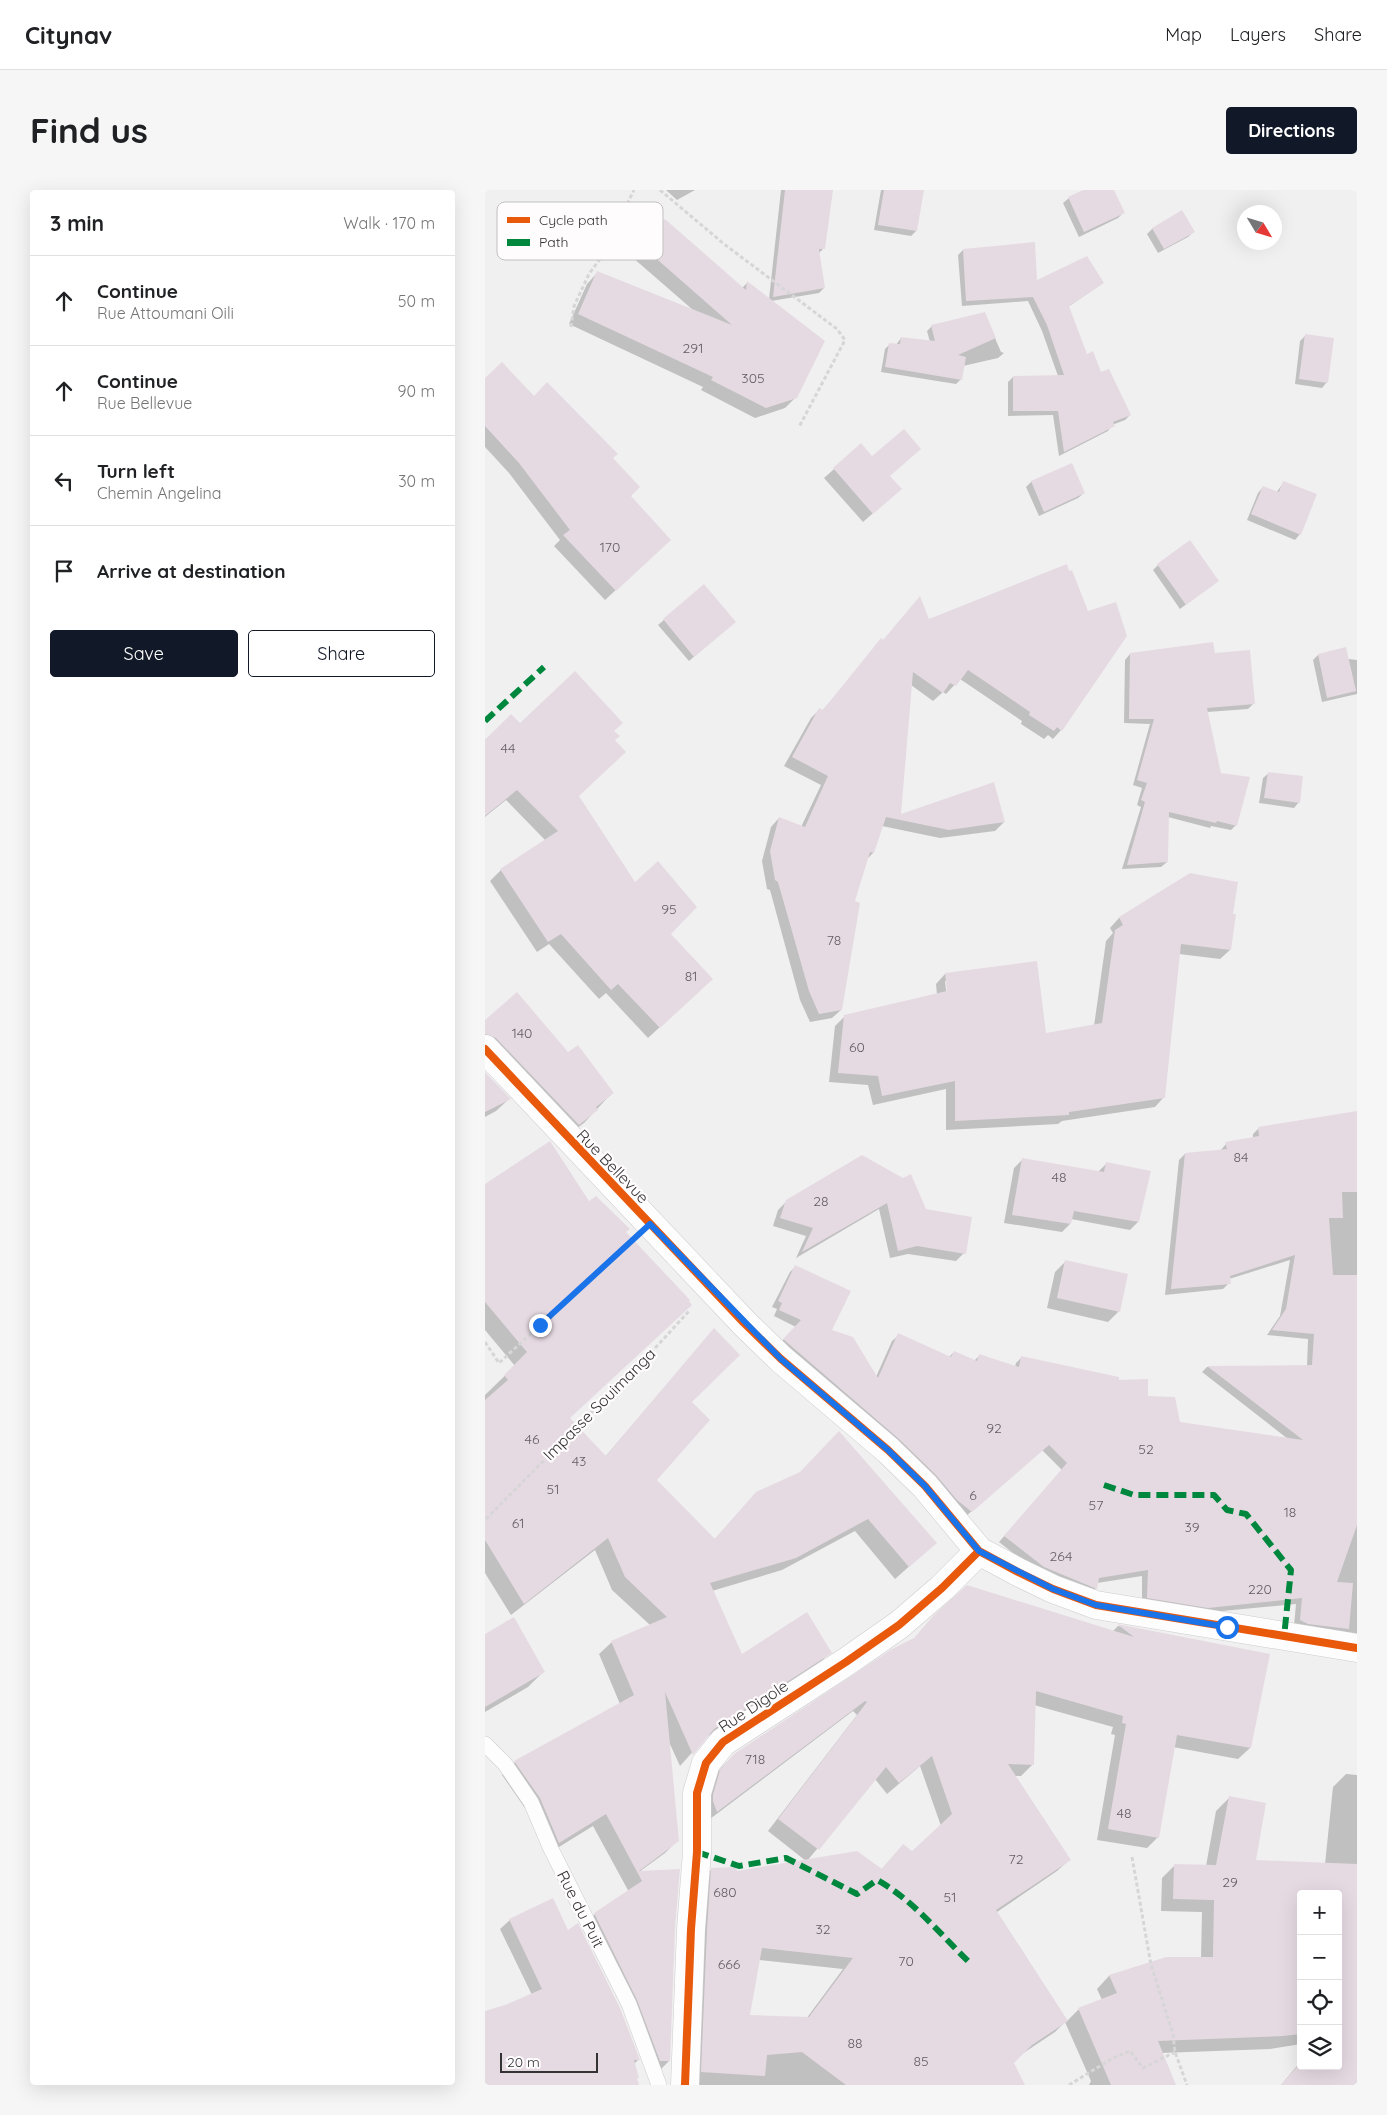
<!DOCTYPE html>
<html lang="en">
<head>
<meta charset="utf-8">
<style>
	body { margin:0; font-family:Quicksand,sans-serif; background:#f6f6f6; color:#202124 }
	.controls { position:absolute; right:15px; bottom:15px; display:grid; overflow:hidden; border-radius:5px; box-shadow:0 5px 20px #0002 }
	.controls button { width:45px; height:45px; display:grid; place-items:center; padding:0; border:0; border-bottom:1px solid #e0e0e0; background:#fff; color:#202124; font:25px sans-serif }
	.compass { position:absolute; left:752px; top:15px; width:45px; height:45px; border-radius:50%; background:#fff; box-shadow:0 5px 20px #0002; rotate:128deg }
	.scale { position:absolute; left:15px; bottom:12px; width:98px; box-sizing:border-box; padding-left:5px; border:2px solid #343334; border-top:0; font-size:14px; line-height:18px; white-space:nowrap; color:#343334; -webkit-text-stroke:4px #fffcfe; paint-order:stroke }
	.stop { position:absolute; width:15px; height:15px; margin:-11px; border:4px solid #1a73e8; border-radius:50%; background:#fff }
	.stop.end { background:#1a73e8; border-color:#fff; box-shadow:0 1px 5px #0008 }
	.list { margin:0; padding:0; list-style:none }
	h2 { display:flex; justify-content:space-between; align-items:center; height:65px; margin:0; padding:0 20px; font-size:21px }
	h2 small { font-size:16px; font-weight:400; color:#757577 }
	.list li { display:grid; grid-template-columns:32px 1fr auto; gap:15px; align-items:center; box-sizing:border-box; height:90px; padding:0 20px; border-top:1px solid #e0e0e0 }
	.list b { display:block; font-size:19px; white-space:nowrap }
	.list p { margin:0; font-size:16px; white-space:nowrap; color:#757577 }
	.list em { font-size:16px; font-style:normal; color:#757577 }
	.actions { display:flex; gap:10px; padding:15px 20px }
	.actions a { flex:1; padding:11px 0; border:1px solid #111827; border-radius:5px; text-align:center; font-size:18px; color:#111827 }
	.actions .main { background:#111827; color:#fff }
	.icon { flex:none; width:28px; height:28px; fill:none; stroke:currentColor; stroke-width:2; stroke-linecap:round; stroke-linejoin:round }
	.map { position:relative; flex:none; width:872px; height:1895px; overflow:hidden; border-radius:5px }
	header { display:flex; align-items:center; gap:30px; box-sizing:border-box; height:70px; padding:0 25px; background:#fff; border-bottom:1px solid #e0e0e0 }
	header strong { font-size:24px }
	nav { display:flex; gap:28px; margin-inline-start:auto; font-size:18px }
	.intro { display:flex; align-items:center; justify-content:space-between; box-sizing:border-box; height:120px; padding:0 30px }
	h1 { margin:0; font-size:35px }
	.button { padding:12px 22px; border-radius:5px; background:#111827; color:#fff; font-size:18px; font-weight:700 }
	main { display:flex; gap:30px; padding:0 30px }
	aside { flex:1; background:#fff; border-radius:5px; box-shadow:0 5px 20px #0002 }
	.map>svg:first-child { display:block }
</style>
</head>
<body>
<header>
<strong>Citynav</strong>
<nav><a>Map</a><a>Layers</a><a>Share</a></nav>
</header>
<div class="intro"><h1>Find us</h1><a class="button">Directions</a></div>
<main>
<aside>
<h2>3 min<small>Walk · 170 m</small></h2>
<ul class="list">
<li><svg class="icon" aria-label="ahead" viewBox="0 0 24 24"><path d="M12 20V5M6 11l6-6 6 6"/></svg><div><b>Continue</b><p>Rue Attoumani Oili</p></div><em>50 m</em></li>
<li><svg class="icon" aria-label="ahead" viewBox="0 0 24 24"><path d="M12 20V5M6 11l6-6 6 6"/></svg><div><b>Continue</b><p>Rue Bellevue</p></div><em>90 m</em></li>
<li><svg class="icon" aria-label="left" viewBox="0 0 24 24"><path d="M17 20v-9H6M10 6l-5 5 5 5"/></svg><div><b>Turn left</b><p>Chemin Angelina</p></div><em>30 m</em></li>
<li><svg class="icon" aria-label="arrive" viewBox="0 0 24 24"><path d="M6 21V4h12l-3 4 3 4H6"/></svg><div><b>Arrive at destination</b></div></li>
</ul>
<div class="actions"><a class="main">Save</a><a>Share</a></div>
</aside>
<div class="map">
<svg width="872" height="1895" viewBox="0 0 872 1895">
	<rect width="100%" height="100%" fill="#f0f0f0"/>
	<path fill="#0003" fill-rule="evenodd" d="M 181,0 L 210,0 L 192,10 Z
		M 296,0 L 347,0 L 339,58 L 333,64 L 339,98 L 334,103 L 286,111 L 311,207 L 300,218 L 270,228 L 216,200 L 218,197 L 84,134 L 102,94 L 112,83 L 208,120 L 147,67 L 180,31 L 257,98 L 262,93 L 284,109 Z
		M 396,0 L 438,0 L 431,41 L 426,46 L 389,40 Z
		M 601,0 L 628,0 L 638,23 L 633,28 L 594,47 L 578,13 L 584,8 Z
		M 697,22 L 708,42 L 703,47 L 673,63 L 662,44 L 667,39 Z
		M 478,60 L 551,92 L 618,93 L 583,117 L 601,165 L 645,225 L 640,230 L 627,235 L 623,241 L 574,266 L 568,225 L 523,226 L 523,192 L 528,187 L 573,186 L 557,141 L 543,111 L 477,116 L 473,65 Z
		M 499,123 L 516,162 L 519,163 L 513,168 L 478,176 L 476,189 L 471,194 L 396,182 L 400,159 L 405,154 L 411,155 L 416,148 L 445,152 L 442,141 L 447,136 Z
		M 820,146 L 842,192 L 837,198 L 810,194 L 815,151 Z
		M 0,190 L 127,268 L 144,306 L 174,360 L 120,410 L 69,356 L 75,350 L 24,283 L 0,257 Z
		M 376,255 L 405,308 L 378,332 L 339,288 Z
		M 586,275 L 599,303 L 593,308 L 554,326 L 541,297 L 546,292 Z
		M 799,292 L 815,344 L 810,350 L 762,330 L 773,303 L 778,297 L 791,303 Z
		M 673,375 L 732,391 L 695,419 L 668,380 Z
		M 219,396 L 244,437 L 204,471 L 173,435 Z
		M 443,431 L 576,540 L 568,549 L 563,545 L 559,549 L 536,534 L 537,531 L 475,489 L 461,504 L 458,502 L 448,511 L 426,495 L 415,626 L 519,632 L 510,641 L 455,648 L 397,636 L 388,663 L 382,669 L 368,711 L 356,820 L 347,828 L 325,832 L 315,810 L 285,700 L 282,699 L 277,671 L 286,637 L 294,628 L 316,637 L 336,595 L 299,576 L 326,528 L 334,520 L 337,521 L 397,451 Z
		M 645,464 L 728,465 L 768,514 L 763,519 L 722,522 L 735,584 L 751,635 L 746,640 L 726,636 L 725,638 L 683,627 L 682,672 L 676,677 L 637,679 L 656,617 L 652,615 L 657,598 L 648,595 L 665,534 L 639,533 L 640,470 Z
		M 833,465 L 872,470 L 872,504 L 837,512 L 828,470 Z
		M 26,526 L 35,535 L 128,541 L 129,550 L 93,607 L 184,744 L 216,799 L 163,848 L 121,803 L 114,809 L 64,754 L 52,762 L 5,691 L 16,680 L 61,651 L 21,610 L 0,627 L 0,550 Z
		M 784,583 L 814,612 L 809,618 L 774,613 L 778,588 Z
		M 705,684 L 746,725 L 745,760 L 735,769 L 694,764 L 679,907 L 670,917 L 577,931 L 573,934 L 461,940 L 461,899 L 388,915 L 383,895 L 344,892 L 350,836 L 360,826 L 452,805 L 451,794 L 460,784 L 560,844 L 609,836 L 621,751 L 628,743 L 625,738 L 634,728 ZM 460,791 L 462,791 L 464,807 L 462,808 Z
		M 0,832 L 83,864 L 127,903 L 99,933 L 80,947 L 0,862 Z
		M 0,884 L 24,909 L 11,921 L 0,927 Z
		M 872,922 L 872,1444 L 862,1445 L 809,1436 L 811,1414 L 716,1423 L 657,1413 L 657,1386 L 612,1393 L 611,1398 L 605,1404 L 553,1383 L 514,1352 L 577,1280 L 557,1260 L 480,1327 L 293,1155 L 311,1137 L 289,1126 L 292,1119 L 287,1117 L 305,1082 L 311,1076 L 346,1141 L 391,1187 L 407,1151 L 414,1145 L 464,1167 L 469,1162 L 489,1171 L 495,1165 L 530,1177 L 531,1173 L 537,1167 L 633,1192 L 694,1233 L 803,1249 L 717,1182 L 722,1177 L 822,1176 L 823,1149 L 782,1145 L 795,1126 L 805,1070 L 744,1089 L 744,1093 L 738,1099 L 680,1105 L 694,970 L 700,964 L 735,961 L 741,954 L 768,948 L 768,944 L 774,938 Z
		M 377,967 L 440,1020 L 479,1063 L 471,1071 L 423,1064 L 405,1068 L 394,1019 L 311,1068 L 321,1046 L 288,1036 L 293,1020 L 302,1011 Z
		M 537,970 L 613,982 L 621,974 L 653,1032 L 645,1040 L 586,1029 L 585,1034 L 577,1042 L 519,1033 L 529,978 Z
		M 0,995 L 104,1013 L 140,1042 L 84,1228 L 120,1267 L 229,1139 L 205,1212 L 170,1291 L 229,1350 L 271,1303 L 314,1284 L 342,1255 L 437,1365 L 410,1389 L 370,1341 L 297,1380 L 227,1401 L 256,1466 L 345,1462 L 333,1475 L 220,1548 L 195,1576 L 184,1552 L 193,1650 L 180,1663 L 154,1682 L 189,1738 L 184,1871 L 171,1884 L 97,1737 L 110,1724 L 144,1702 L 108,1636 L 61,1665 L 42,1621 L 17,1585 L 30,1572 L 135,1514 L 114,1464 L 127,1452 L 165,1435 L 127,1400 L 110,1360 L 26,1425 L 0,1383 L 0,1205 L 30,1176 L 0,1140 Z
		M 581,1071 L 634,1121 L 623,1132 L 562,1118 L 570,1082 Z
		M 633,1436 L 783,1465 L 765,1558 L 753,1569 L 688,1557 L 673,1647 L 662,1658 L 612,1650 L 630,1545 L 626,1544 L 628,1537 L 549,1515 L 548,1574 L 536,1586 L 529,1586 L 584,1670 L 572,1681 L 512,1722 L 582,1831 L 593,1820 L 617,1810 L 612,1799 L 624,1786 L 681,1768 L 716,1768 L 717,1722 L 676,1721 L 677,1688 L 690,1675 L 721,1676 L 731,1621 L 744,1608 L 769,1671 L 840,1674 L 848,1597 L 861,1584 L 872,1585 L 872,1895 L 796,1895 L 816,1871 L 816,1876 L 853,1876 L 853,1704 L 816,1704 L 816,1854 L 785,1859 L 676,1863 L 689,1895 L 604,1895 L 606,1891 L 580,1832 L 570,1842 L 534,1866 L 527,1873 L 538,1895 L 205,1895 L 215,1691 L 227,1679 L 251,1682 L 321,1671 L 283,1641 L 372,1525 L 368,1521 L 221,1632 L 224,1593 L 237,1577 L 249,1565 L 408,1460 L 627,1442 ZM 435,1576 L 456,1636 L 427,1663 L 418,1655 L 396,1680 L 322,1671 L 390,1589 L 402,1604 ZM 274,1770 L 358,1779 L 321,1829 L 264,1826 Z
		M 0,1445 L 58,1482 L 43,1497 L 0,1522 Z
		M 25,1730 L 83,1742 L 153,1870 L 148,1875 L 153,1895 L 0,1895 L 0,1822 L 20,1816 L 47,1805 L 15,1739 Z"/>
	<path fill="#e6dae2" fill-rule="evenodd" d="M 300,0 L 348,0 L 340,59 L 334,59 L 340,98 L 288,107 Z
		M 399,0 L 439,0 L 432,41 L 393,35 Z
		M 598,0 L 629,0 L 640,23 L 599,42 L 583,7 Z
		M 697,20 L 710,42 L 679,59 L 667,38 Z
		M 180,29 L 261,100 L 262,91 L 340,151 L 312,208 L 281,218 L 226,190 L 228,187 L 93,124 L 112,81 L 247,135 L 157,56 Z
		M 550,52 L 552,90 L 602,66 L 619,93 L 584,116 L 602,164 L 608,161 L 616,182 L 624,179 L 646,225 L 628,232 L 630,236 L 579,262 L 573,221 L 528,221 L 528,186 L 579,185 L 562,135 L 548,107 L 481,111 L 478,59 Z
		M 500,122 L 511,148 L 473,165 L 481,167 L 477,190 L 400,177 L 404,153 L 415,154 L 416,147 L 450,151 L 446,135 Z
		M 820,144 L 849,148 L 843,193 L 814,189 Z
		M 17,172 L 49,206 L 62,192 L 133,264 L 128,268 L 155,297 L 146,306 L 186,350 L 131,401 L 78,345 L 85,340 L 34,273 L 0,236 L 0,188 Z
		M 419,239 L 436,259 L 405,286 L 417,299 L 388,324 L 348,278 L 376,253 L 387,266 Z
		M 587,273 L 600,303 L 559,322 L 546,291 Z
		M 798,291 L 832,304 L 816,345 L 766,324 L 778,296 L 794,302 Z
		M 705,350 L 734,391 L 701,415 L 672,374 Z
		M 582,374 L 584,381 L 587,380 L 603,421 L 631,412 L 642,446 L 577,541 L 572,537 L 569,541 L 544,525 L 545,522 L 483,480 L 471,496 L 465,493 L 458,503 L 428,482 L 416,624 L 509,592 L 520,632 L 464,640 L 401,627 L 389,663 L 385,662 L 370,711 L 375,713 L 357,820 L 334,824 L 324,801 L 293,692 L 290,690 L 285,661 L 294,627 L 320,637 L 343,586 L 307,567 L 334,518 L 338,520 L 396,448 L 398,450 L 435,406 L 444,429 Z
		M 219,394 L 251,432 L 209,467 L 178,429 Z
		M 728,452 L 730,463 L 765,460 L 770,514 L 722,518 L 736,583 L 765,587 L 752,636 L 732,631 L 731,633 L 684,622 L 683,672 L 642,675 L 660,612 L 656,610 L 662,593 L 652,590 L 669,529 L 644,529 L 645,463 Z
		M 861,457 L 871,501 L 842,508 L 833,464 Z
		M 90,481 L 138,533 L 129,541 L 135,546 L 130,550 L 141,562 L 94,606 L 150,692 L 173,671 L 212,717 L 186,744 L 228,789 L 175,838 L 133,794 L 126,800 L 76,744 L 63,752 L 15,679 L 73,641 L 32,600 L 0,626 L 0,550 L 26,524 L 35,533 Z
		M 783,582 L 818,586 L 815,613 L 779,608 Z
		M 705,683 L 753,692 L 748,724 L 751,724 L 746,760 L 696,754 L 680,908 L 584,922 L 584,925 L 470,931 L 470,891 L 397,906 L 393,886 L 353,883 L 359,825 L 462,801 L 460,783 L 552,771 L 561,843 L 617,833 L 630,740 L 638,735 L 634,727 Z
		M 32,802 L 83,862 L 93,855 L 129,903 L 111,917 L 113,920 L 94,935 L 11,848 L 0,844 L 0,830 Z
		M 0,882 L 26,909 L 0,922 Z
		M 872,921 L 872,1002 L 857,1002 L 858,1028 L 844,1028 L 848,1085 L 872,1085 L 872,1335 L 852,1392 L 868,1393 L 864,1439 L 823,1434 L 815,1430 L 817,1408 L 723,1418 L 662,1408 L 663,1380 L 614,1388 L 612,1399 L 559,1377 L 519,1346 L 582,1273 L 564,1255 L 487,1322 L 472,1310 L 451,1285 L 414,1249 L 298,1149 L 316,1130 L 294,1120 L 297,1113 L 293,1111 L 310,1075 L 366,1101 L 347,1140 L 368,1147 L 393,1188 L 413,1143 L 466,1167 L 469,1161 L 492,1171 L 494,1164 L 534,1177 L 536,1166 L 634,1187 L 634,1190 L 663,1189 L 663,1206 L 690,1207 L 695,1232 L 818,1250 L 722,1176 L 827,1175 L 829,1144 L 787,1140 L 801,1119 L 810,1065 L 745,1086 L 746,1094 L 686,1099 L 700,963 L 742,959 L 740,952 L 774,946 L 773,937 Z
		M 65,951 L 104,1011 L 111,1006 L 145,1039 L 141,1042 L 205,1110 L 204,1111 L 207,1115 L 85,1228 L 121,1266 L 229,1138 L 255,1165 L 207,1212 L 225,1230 L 172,1290 L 230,1349 L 271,1302 L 315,1282 L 354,1241 L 452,1353 L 424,1377 L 383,1329 L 311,1368 L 225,1393 L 257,1464 L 322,1422 L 347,1463 L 229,1539 L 208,1565 L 180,1502 L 194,1651 L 154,1681 L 195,1679 L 190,1738 L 185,1871 L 175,1871 L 152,1810 L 109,1723 L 157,1691 L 121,1624 L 74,1653 L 55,1608 L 29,1571 L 149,1505 L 126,1451 L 182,1427 L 140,1387 L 123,1348 L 39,1414 L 0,1350 L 0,1210 L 23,1190 L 19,1185 L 42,1162 L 0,1112 L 0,994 Z
		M 377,965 L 418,988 L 426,984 L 441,1019 L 487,1027 L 481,1064 L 432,1056 L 413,1061 L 402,1013 L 317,1062 L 328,1038 L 295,1028 L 301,1010 Z
		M 537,968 L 619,982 L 621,972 L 666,981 L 654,1032 L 589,1021 L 586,1034 L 527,1025 Z
		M 580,1070 L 643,1084 L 635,1122 L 572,1108 Z
		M 482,1395 L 649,1447 L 632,1434 L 785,1464 L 766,1558 L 692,1545 L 674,1648 L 623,1639 L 641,1534 L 637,1533 L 638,1526 L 551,1501 L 549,1575 L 523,1574 L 586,1670 L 511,1720 L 583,1831 L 547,1855 L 529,1873 L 540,1895 L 361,1895 L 317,1862 L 282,1865 L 280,1886 L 216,1882 L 222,1740 L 226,1678 L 251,1677 L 252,1681 L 372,1661 L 397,1679 L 418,1654 L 427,1661 L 467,1624 L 447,1566 L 414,1593 L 401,1577 L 334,1660 L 293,1629 L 382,1512 L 380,1511 L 232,1622 L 228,1611 L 228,1605 L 235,1580 L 249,1564 L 407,1459 L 429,1448 L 449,1425 ZM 277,1758 L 368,1768 L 324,1827 L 265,1825 Z
		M 29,1427 L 60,1482 L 0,1517 L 0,1444 Z
		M 744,1606 L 781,1613 L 771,1670 L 872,1674 L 872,1895 L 796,1895 L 816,1872 L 816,1876 L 853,1876 L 853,1704 L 816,1704 L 816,1844 L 798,1846 L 673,1851 L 691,1895 L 626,1895 L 593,1818 L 632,1803 L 624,1785 L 681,1767 L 728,1767 L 729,1710 L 688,1709 L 689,1674 L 731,1675 Z
		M 68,1708 L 83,1740 L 93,1733 L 135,1818 L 155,1870 L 149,1870 L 154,1888 L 152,1888 L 154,1895 L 0,1895 L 0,1821 L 20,1815 L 57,1799 L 24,1729 Z"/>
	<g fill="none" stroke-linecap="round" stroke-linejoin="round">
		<defs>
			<path id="lane" d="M 0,1554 L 20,1574 L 46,1612 L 66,1659 L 144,1814 L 174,1895"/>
			<path id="street" d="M 0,859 L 259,1133 L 296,1169 L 403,1260 L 440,1296 L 494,1361 L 533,1382 L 568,1399 L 611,1415 L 872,1458
				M 200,1895 L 206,1739 L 212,1662 L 212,1603 L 221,1573 L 238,1552 L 361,1472 L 414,1435 L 457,1398 L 494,1361"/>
		</defs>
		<use href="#lane" stroke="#cdcdcd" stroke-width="16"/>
		<use href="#street" stroke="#cdcdcd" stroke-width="29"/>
		<path stroke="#d7d6d7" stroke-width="3" stroke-dasharray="4 2.5" stroke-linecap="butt" d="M 175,0 L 239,54 L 352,139 L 360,150 L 314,237
			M 86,137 L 89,116 L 104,84 L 115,69 L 149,0
			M 0,1152 L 14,1173 L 142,1055
			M 1,1329 L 172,1156 L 205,1120
			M 647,1667 L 666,1775 L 688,1844 L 690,1862 L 702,1895
			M 584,1895 L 628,1868 L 645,1861 L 658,1878 L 690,1862"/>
		<use href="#lane" stroke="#fdfdfd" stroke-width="15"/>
		<use href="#street" stroke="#fdfdfd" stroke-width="28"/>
		<path stroke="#00873e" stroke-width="6" stroke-dasharray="12 6" stroke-linecap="butt" d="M 0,531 L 59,477
			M 619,1295 L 649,1305 L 729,1305 L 742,1320 L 761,1324 L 806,1380 L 799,1447
			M 212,1662 L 254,1676 L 301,1668 L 372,1704 L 392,1690 C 427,1709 455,1744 483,1771"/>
		<defs>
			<path id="cycleway" d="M 0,859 L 259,1133 L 296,1169 L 403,1260 L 440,1296 L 494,1361 L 533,1382 L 568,1399 L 611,1415 L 872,1458
				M 200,1895 L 206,1739 L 212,1662 L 212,1603 L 221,1573 L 238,1552 L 361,1472 L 414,1435 L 457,1398 L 494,1361"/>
		</defs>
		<use href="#cycleway" stroke="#fffcfe" stroke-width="11"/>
		<use href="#cycleway" stroke="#e8590c" stroke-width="8"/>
	</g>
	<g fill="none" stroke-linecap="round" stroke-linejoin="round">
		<path stroke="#1a73e8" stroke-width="6" d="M 55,1135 L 165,1034 L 296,1169 L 403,1260 L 440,1296 L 494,1361 L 568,1399 L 611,1415 L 742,1437"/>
	</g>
	<g text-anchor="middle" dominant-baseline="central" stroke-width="4.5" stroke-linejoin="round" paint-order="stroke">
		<g font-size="14" fill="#625e61">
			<text x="208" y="158">291</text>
			<text x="268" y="188">305</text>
			<text x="125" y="357">170</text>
			<text x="23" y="558">44</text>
			<text x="184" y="719">95</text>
			<text x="349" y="750">78</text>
			<text x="206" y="786">81</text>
			<text x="37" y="843">140</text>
			<text x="372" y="857">60</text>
			<text x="756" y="967">84</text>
			<text x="574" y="987">48</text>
			<text x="336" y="1011">28</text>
			<text x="509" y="1238">92</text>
			<text x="47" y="1249">46</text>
			<text x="661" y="1259">52</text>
			<text x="94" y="1271">43</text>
			<text x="68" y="1299">51</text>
			<text x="488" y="1305">6</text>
			<text x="611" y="1315">57</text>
			<text x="805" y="1322">18</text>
			<text x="33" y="1333">61</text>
			<text x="707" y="1337">39</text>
			<text x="576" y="1366">264</text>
			<text x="775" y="1399">220</text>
			<text x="270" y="1569">718</text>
			<text x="639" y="1623">48</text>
			<text x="531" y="1669">72</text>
			<text x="745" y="1692">29</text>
			<text x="240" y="1702">680</text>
			<text x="465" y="1707">51</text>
			<text x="338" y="1739">32</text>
			<text x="421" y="1771">70</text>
			<text x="244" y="1774">666</text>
			<text x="370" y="1853">88</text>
			<text x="436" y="1871">85</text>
		</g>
		<g font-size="16" fill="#343334" stroke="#fffcfe">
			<text transform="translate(128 976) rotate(46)">Rue Bellevue</text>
			<text transform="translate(114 1214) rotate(-45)">Impasse Souimanga</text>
			<text transform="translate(268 1516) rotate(-34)">Rue Digole</text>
			<text transform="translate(96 1719) rotate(63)">Rue du Puit</text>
		</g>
	</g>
	<rect x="12" y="12" width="166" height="58" rx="8" fill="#fffcfe" stroke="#c2c0c1" stroke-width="1"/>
	<rect x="22" y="27" width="23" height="6" fill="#e8590c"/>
	<rect x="22" y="49" width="23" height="7" fill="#00873e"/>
	<g font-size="14" fill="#343334">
		<text x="54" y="35">Cycle path</text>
		<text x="54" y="57">Path</text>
	</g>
</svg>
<div class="controls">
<button>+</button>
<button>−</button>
<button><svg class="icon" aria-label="locate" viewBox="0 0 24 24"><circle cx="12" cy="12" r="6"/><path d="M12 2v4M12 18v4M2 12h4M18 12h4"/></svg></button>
<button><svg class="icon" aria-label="layers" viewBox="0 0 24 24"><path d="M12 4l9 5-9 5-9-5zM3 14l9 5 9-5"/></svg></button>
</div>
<svg class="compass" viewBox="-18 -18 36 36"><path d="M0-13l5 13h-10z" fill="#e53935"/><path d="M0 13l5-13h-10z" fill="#757577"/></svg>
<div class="scale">20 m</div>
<div class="stop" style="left:742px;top:1437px"></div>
<div class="stop end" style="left:55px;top:1135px"></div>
</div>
</main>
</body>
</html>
